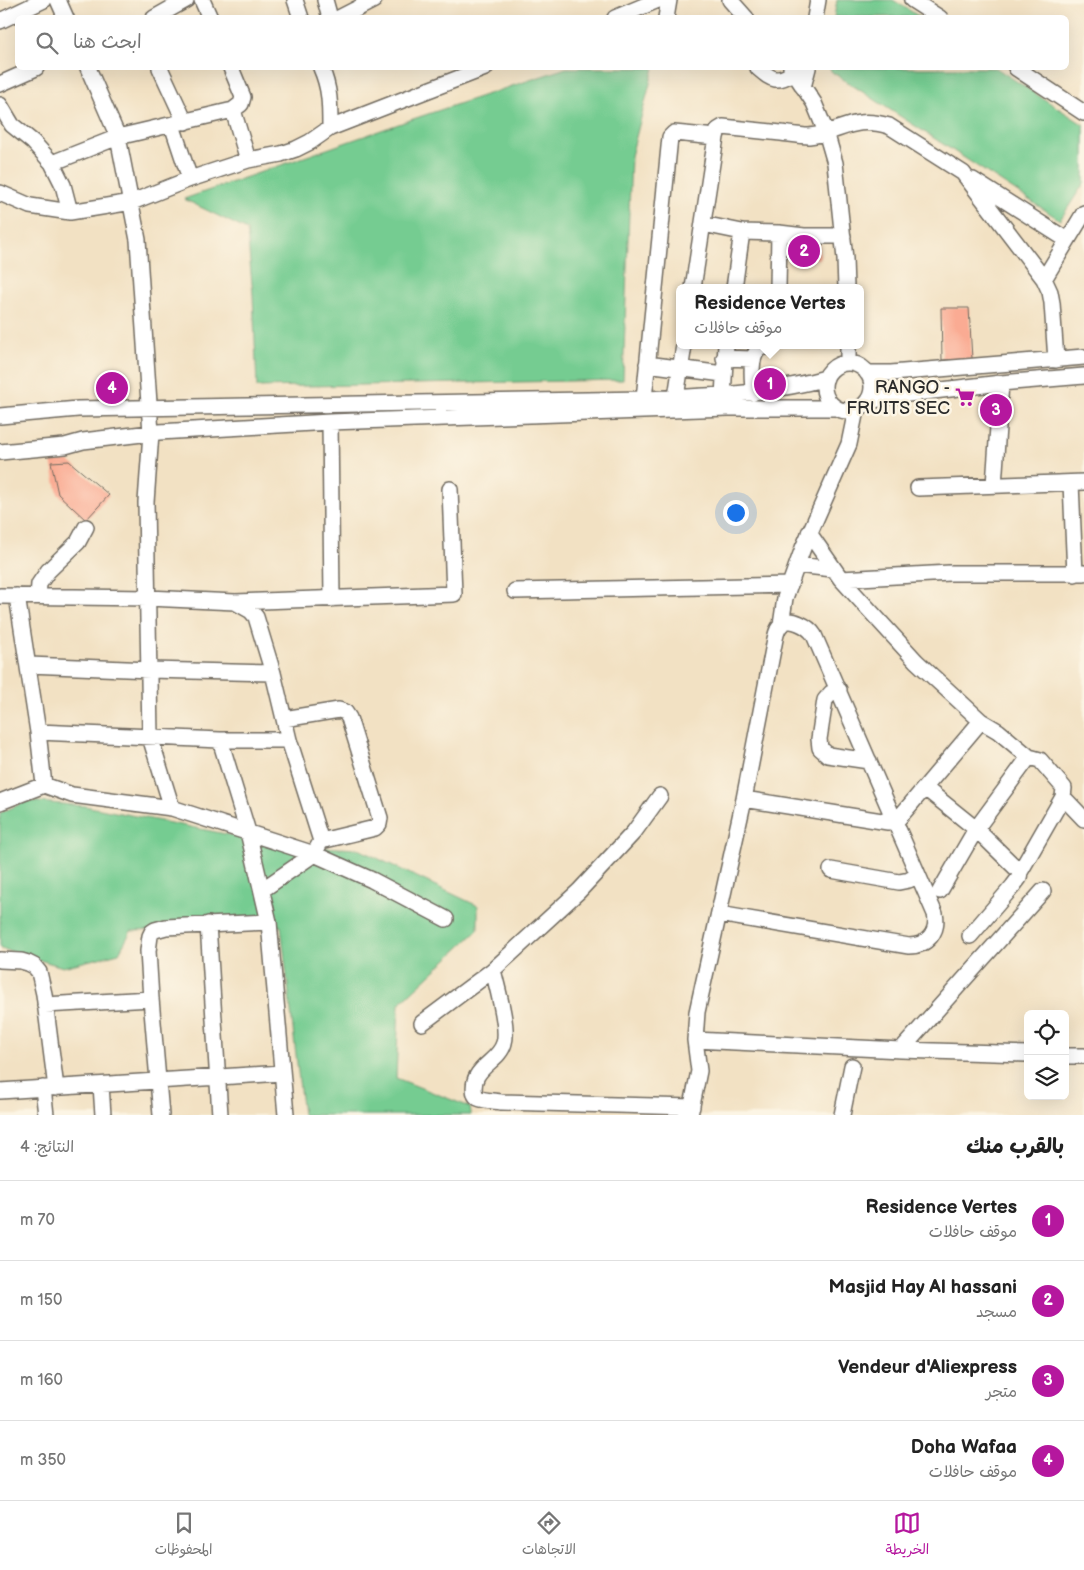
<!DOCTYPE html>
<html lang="ar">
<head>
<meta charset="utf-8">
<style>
	body { margin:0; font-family:"Balsamiq Sans","Playpen Sans Arabic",sans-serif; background:#f6f6f6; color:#222; direction:rtl }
	.controls { position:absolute; right:15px; bottom:15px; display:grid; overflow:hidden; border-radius:8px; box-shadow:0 5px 20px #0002 }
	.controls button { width:45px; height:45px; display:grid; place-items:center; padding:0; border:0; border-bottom:1px solid #e0e0e0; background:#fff; color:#222; font:25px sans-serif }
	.you { position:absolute; left:735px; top:512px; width:18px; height:18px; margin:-12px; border:4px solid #fff; border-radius:50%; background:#1a73e8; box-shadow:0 0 0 8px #1a73e833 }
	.badge { display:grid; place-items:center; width:32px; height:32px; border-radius:50%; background:#b5179e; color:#fff; font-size:16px; font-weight:700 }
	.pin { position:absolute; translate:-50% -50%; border:2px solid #fff; box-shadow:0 1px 5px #0006 }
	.popup { position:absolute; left:676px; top:284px; width:188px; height:65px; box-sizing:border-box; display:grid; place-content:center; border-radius:8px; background:#fff; filter:drop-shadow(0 1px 4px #0005); font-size:16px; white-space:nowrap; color:#767676 }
	.popup b { font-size:19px; color:#222 }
	.popup::after { content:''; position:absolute; left:50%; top:100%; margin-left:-10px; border:10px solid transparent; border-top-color:#fff }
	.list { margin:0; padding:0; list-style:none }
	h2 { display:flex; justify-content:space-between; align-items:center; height:65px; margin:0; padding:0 20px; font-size:21px }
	h2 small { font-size:16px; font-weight:400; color:#767676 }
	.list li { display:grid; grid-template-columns:32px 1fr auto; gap:15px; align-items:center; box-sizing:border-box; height:80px; padding:0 20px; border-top:1px solid #e0e0e0 }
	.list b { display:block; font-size:19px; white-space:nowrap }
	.list p { margin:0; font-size:16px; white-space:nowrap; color:#767676 }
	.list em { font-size:16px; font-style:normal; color:#767676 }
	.icon { flex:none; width:28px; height:28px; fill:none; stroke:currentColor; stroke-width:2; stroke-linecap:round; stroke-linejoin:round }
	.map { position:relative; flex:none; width:1084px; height:1115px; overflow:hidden; direction:ltr }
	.search { position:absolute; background:#fff; box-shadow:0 5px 20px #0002; left:15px; right:15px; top:15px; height:55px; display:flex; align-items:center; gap:12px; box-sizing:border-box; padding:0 18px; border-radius:8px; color:#767676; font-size:19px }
	.sheet { height:385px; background:#fff }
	nav { display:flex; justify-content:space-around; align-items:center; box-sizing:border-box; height:70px; border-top:1px solid #e0e0e0; background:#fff; font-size:14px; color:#767676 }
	nav a { display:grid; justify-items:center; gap:2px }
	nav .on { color:#b5179e }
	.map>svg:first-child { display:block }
</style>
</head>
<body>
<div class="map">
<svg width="1084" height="1115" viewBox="0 0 1084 1115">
	<rect width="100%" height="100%" fill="#fcf5e5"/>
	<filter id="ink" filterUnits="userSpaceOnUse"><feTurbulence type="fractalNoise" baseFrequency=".02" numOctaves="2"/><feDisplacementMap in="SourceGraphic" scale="10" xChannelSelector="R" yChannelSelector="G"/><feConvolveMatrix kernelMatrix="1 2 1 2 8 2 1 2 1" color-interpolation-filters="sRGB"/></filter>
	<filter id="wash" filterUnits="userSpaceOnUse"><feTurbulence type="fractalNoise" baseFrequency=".0096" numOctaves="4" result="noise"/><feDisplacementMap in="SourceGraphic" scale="20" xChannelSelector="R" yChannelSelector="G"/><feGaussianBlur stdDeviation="1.12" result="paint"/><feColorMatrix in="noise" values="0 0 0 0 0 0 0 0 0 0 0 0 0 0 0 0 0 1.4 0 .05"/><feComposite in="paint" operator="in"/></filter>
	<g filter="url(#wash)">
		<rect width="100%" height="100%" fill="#f2e1c3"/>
		<path fill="#75cc91" stroke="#507c5e" d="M 837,0 L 893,0 L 920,17 L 834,17 Z
			M 566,68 L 654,68 L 631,156 L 623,380 L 257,387 L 253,295 L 247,230 L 184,199 L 413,119 Z
			M 829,68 L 996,68 L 1084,125 L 1084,183 L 1060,220 L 832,72 Z
			M 27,801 L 85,806 L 281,845 L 358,849 L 478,906 L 478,930 L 399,1004 L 396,1078 L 470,1107 L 471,1115 L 303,1115 L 281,926 L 131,931 L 119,953 L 63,967 L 0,948 L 0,813 Z"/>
		<g id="blocks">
			<path fill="#faab93" d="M 789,242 L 819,243 L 820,259 L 789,258 Z
				M 941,308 L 969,308 L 972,359 L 942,360 Z
				M 69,461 L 109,495 L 86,520 L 58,494 L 51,462 Z"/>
		</g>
	</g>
	<g filter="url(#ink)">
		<use href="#blocks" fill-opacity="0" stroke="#716b60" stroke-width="1"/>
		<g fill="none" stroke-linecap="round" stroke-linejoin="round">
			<defs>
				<path id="minor" d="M 58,0 L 66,18
					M 202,0 L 210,18
					M 295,0 L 301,18
					M 325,0 L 330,18
					M 730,0 L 746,18
					M 912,0 L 940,18
					M 154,18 L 186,0
					M 339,18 L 374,0
					M 615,18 L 658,0
					M 666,18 L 669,0
					M 815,18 L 818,0
					M 0,21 L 44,0
					M 88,68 L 118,137 L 138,240 L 151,433 L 146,502 L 150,737 L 172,808
					M 160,68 L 185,122
					M 758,68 C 773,81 777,83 795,72
					M 791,68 L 814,103 L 826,132 L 835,163 L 845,259 L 846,288
					M 1016,68 L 1084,113
					M 0,84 L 36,68
					M 803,87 L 808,68
					M 0,105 L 12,125 L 33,142 L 52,163 L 63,185 L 70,212
					M 233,110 L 248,160
					M 172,125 L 190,179
					M 330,128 L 485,68
					M 52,163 L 118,137 L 233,110 L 241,104 L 243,97 L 231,68
					M 973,180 L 1067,240
					M 0,193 L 30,206 L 70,212 L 132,202 L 190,179 L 248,160 L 281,154 L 296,149 L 310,142 L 330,128 C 330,105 330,88 321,68
					M 703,224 L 742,232 L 779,233 L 804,236 L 843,236
					M 1044,279 L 1084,213
					M 693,288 L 716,137 L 718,130 L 723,127 C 742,129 762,131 781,133 C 790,134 800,136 809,136 C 841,133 852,115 889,126 L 963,173 L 1044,279 L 1050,292 L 1052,303 L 1056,360
					M 734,288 L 742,232
					M 778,288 L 779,233
					M 848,345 L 848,363
					M 724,358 L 753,359
					M824 387a24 24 0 1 1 48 0a24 24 0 1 1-48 0Z
					M 647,364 L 723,374
					M 867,373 L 891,373 L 1084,357
					M 753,393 C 753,379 748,356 761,347 L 771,347 L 773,345
					M 723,396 L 726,345
					M 676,397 L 684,345
					M 644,399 L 670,137 L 674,133 L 716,137
					M 867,402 L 891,396 L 1001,383 L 1084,376
					M 0,416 L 78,409 L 644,399 C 707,396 764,395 826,378
					M 330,422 L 332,599
					M 0,452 L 65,446 L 83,441 L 159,432 L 330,422 L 728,408 L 836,408
					M 1071,483 L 1075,574
					M 994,485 L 1001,383
					M 918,488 L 1084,482
					M 809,533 L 841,579 L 916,661 L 981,721 L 998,731 L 1029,757 L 976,829 L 940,891
					M 797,565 L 833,569
					M 841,579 L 950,573 L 1084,573
					M 515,591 L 790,585
					M 0,596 L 148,598 L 235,602 L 251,611 L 256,617 L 273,673 L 289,740 L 321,841 L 314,854 L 262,890
					M 17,596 L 38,732 L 44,785 L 72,795 L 172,808 L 314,854 L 372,880 L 446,919
					M 38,596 L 39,584 L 48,571 L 78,542 L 86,527
					M 236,602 L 454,594 L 450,489
					M 781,625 L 785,598 L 803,548 L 849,444 L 856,410
					M 29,665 L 150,670 L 273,673
					M 839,690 L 831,693 L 825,700 L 819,739 L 820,748 L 828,755 L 869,761
					M 284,719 L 339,710 L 345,712 L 349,718 L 380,818 L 379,824 L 375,828 L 321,841
					M 38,732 L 220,740 L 289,740
					M 220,740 L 248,832 L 269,922 L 286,1115
					M 1029,757 L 1040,760 L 1064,788 L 1063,797 L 1084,819
					M 925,788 L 976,829 L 1020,872 L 1019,878 L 1013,886 L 970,936
					M 744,799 L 888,822 L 894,822 L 899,818 L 981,721
					M 0,802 L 44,785
					M 831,870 L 899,882 L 909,880 L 918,875
					M 1020,872 L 1063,797
					M 208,924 L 220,1115
					M 0,960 L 21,961 L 28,963 L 34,966 L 39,972 L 44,994 L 56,1088
					M 493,970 C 497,987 509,1028 504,1043 C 500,1058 484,1063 477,1076 C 474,1081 472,1094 478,1098 C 484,1101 495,1101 501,1102 L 692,1107
					M 45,1005 L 151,999
					M 422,1023 L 493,970 L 579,891 L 634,832 L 660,796
					M 695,1040 L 901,1050 L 1028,1054
					M 901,1050 L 1043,891
					M 1065,1056 L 1084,1056
					M 101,1085 L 103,1115
					M 43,1088 L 46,1115
					M 0,1091 L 282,1073
					M 161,1115 L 151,999 L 148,951 L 150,936 L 152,932 L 155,930 L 166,927 L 269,922
					M 690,1115 L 699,1071 L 695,1040 L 697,1012 L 744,799 L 775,639 C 776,634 777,628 782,624 C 791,616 809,627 814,635 L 935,914 C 939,932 927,946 909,946 L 719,914
					M 842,1115 L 852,1066"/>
			</defs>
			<use href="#minor" stroke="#716b60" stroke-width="18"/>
			<use href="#minor" stroke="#fff" stroke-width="15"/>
		</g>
	</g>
	<defs>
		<symbol id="supermarket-bare" viewBox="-9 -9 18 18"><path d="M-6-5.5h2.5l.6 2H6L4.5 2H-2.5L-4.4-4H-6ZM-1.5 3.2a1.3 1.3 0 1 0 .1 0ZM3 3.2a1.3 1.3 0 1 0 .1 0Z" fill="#b5179e" stroke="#fcf5e5" stroke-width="2.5" paint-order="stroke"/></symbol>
	</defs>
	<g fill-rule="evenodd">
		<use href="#supermarket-bare" x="951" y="383" width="28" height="28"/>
	</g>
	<g text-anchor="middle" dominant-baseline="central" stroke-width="5" stroke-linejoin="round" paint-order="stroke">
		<g font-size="18" fill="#2b2b2b" stroke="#fcf5e5" text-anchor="end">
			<text x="950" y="387">RANGO -<tspan x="950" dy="21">FRUITS SEC</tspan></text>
		</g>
	</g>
</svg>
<div class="controls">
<button><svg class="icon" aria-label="locate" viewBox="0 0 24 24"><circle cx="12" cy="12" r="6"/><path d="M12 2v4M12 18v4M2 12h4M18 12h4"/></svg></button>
<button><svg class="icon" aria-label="layers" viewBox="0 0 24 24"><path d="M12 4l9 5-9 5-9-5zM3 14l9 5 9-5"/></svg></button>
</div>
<div class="you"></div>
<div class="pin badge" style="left:770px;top:384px">1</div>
<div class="popup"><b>Residence Vertes</b>موقف حافلات</div>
<div class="pin badge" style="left:804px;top:251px">2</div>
<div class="pin badge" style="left:996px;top:410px">3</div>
<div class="pin badge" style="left:112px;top:388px">4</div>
<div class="search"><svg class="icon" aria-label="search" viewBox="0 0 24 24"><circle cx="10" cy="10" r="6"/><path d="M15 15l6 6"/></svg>ابحث هنا</div>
</div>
<section class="sheet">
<h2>بالقرب منك<small>النتائج: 4</small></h2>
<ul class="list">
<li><span class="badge">1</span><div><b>Residence Vertes</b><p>موقف حافلات</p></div><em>70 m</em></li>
<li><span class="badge">2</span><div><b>Masjid Hay Al hassani</b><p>مسجد</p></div><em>150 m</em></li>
<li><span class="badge">3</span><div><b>Vendeur d'Aliexpress</b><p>متجر</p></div><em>160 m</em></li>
<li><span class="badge">4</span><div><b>Doha Wafaa</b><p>موقف حافلات</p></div><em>350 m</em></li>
</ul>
</section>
<nav>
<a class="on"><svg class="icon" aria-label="map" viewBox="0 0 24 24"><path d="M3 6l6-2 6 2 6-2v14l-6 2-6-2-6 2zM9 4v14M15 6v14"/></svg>الخريطة</a>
<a><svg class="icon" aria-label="directions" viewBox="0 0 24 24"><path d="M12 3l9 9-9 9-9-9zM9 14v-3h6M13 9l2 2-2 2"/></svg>الاتجاهات</a>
<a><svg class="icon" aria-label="saved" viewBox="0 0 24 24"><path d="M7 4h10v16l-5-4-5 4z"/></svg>المحفوظات</a>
</nav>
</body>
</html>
